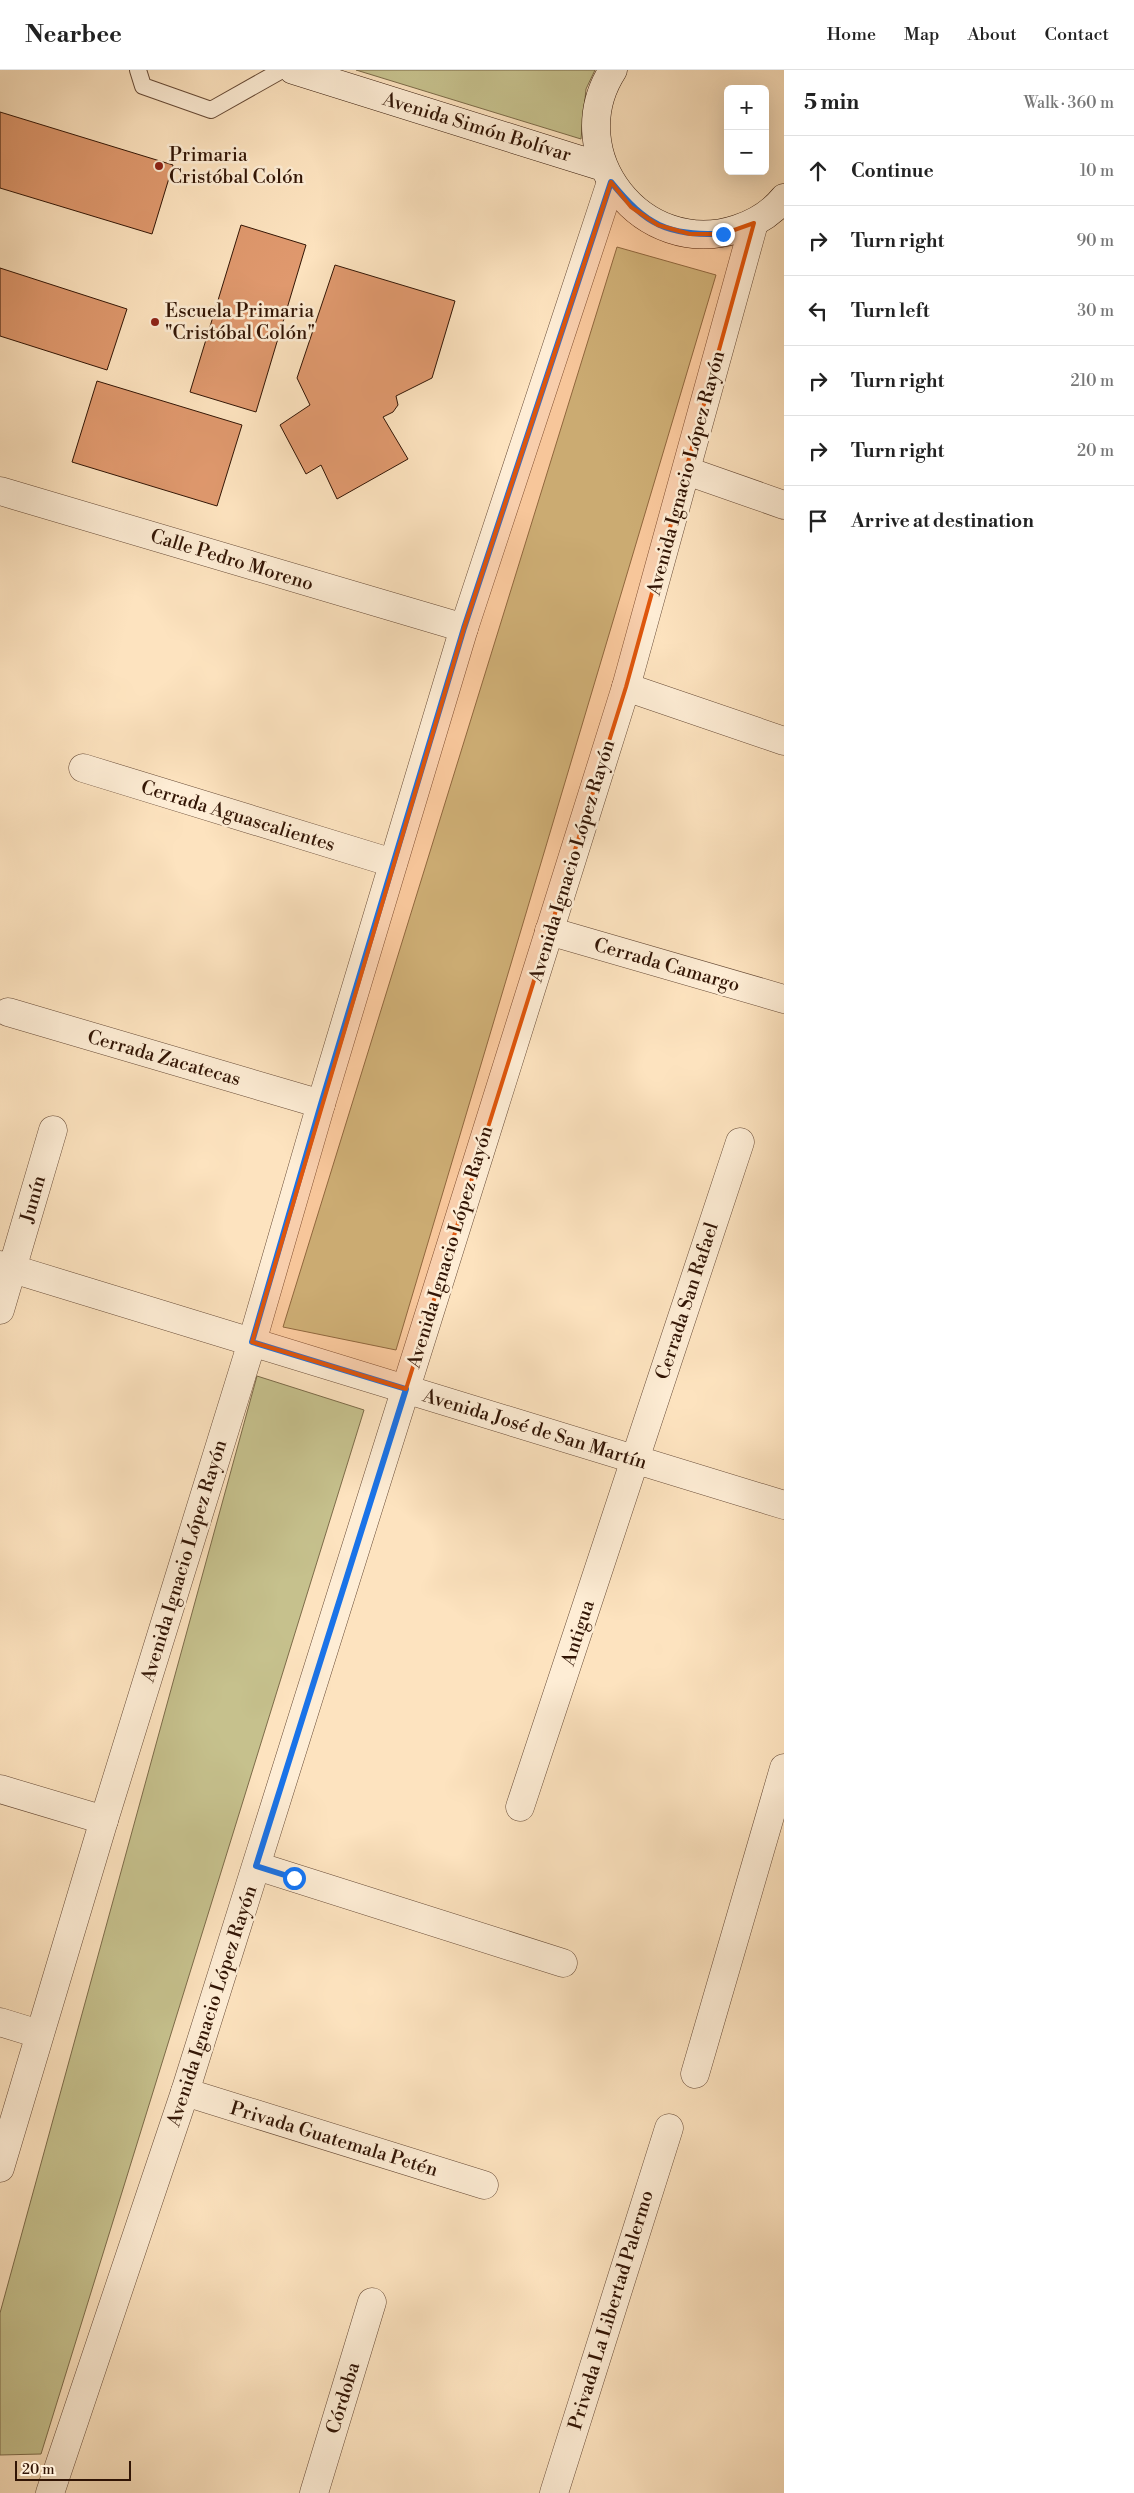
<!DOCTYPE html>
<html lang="en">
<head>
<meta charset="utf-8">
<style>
	body { margin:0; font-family:"Libre Bodoni",serif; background:#f6f6f6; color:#222 }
	.controls { position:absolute; right:15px; top:15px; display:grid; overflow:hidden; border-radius:8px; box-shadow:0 5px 20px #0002 }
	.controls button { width:45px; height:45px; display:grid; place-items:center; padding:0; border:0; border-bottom:1px solid #e0e0e0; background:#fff; color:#222; font:25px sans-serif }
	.scale { position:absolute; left:15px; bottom:12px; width:116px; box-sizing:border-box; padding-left:5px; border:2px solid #321505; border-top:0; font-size:14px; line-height:18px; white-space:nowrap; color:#321505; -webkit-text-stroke:4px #feedd5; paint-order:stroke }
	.stop { position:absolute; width:15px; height:15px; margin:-11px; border:4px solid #1a73e8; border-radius:50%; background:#fff }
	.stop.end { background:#1a73e8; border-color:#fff; box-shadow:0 1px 5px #0008 }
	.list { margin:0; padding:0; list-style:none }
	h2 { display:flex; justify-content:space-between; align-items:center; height:65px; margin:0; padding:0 20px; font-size:21px }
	h2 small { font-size:16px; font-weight:400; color:#767676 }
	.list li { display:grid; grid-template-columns:32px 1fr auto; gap:15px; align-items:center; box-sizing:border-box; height:70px; padding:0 20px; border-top:1px solid #e0e0e0 }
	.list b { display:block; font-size:19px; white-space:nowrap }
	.list em { font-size:16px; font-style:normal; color:#767676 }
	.icon { flex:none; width:28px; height:28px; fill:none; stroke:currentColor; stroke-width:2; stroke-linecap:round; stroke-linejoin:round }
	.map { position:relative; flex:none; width:784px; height:2423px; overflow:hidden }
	header { display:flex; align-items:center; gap:30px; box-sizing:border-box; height:70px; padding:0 25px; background:#fff; border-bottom:1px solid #e0e0e0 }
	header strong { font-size:24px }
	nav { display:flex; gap:28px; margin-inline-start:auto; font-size:18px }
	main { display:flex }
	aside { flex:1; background:#fff }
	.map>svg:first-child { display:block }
</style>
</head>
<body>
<header>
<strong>Nearbee</strong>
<nav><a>Home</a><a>Map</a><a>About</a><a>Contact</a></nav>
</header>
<main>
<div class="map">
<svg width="784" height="2423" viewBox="0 0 784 2423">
	<rect width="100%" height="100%" fill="#fde3bf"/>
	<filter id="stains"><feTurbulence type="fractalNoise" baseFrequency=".004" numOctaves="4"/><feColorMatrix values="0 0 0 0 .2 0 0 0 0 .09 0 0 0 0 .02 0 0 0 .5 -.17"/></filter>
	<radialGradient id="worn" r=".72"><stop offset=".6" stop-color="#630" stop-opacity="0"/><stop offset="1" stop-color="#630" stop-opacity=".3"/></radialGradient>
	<path fill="#c6c18d" stroke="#7c6b49" d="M 356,0 L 595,0 L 586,19 L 581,69 Z
		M 617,177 L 716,205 L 396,1280 L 283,1257 Z
		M 257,1306 L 364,1340 L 41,2384 L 0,2385 L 0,2243 Z"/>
	<path fill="#e0996e" stroke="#321505" d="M 0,42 L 173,95 L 152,164 L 0,118 Z
		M 241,155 L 306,175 L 256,342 L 190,322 Z
		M 335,195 L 455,231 L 432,308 L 396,326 L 398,335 L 393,342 L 383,347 L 408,389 L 337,429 L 321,395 L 306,404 L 280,355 L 310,335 L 297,308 Z
		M 0,198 L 127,239 L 107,300 L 0,266 Z
		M 97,311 L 242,355 L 217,436 L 72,392 Z"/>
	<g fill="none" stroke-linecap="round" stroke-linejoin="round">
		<defs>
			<path id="service" d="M 138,0 L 143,16 L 211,40 L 282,0"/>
			<path id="minor" d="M 687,401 L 784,435
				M 0,421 L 464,558
				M 626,617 L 784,671
				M 83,698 L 393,793
				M 549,861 L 784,929
				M 8,942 L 321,1034
				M 0,1195 L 784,1435
				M 0,1240 L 53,1060
				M 0,1719 L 104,1750
				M 520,1737 L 740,1072
				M 257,1796 L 563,1893
				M 0,1952 L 39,1964
				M 695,2004 L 784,1698
				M 185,2022 L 484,2115
				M 314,2423 L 372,2232
				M 554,2423 L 669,2058"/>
			<path id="tertiary" d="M 0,2098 L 104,1750 L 252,1272 L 321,1034 L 464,558 L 611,112
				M 50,2423 L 185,2022 L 626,617 L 754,153"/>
			<path id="secondary" d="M 293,0 L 603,97
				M 613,0 C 559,84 643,190 737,159 C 756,153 771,144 784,128"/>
		</defs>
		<use href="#service" stroke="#654834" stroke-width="18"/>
		<use href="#minor" stroke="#654834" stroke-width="29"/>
		<use href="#tertiary" stroke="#654834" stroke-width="29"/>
		<use href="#secondary" stroke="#321505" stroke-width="29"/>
		<use href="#service" stroke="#feedd5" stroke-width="16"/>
		<use href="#minor" stroke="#feedd5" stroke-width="28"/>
		<use href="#tertiary" stroke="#feedd5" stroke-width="28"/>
		<use href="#secondary" stroke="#feedd5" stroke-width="28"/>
	</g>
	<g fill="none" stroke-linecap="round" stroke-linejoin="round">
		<path stroke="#1a73e8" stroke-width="6" d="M 294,1808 L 256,1796 L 406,1319 L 252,1272 L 321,1034 L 464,558 L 611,112 C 647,156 666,165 723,164"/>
	</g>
	<path fill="#df560c" fill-opacity="0.2" stroke="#df560c" stroke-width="4" stroke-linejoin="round" d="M 611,112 L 631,137 L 658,155 L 690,164 L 723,164 L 754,153 L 626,617 L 406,1319 L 252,1272 L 464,558 Z"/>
	<g fill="#8f2418" stroke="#feedd5" stroke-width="2">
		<circle cx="159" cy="96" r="5"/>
		<circle cx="155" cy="252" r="5"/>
	</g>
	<g text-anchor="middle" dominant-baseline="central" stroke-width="5" stroke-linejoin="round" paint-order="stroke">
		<g font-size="19" fill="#321505" stroke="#feedd5">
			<text transform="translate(477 57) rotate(17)">Avenida Simón Bolívar</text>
			<text transform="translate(686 403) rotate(-75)">Avenida Ignacio López Rayón</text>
			<text transform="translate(232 490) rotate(17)">Calle Pedro Moreno</text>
			<text transform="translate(238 746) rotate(17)">Cerrada Aguascalientes</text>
			<text transform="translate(572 791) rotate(-73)">Avenida Ignacio López Rayón</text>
			<text transform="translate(667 895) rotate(16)">Cerrada Camargo</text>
			<text transform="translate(164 988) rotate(16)">Cerrada Zacatecas</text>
			<text transform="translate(33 1129) rotate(-74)">Junín</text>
			<text transform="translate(450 1177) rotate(-73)">Avenida Ignacio López Rayón</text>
			<text transform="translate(687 1231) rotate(-72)">Cerrada San Rafael</text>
			<text transform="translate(535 1359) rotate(17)">Avenida José de San Martín</text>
			<text transform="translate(184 1491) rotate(-73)">Avenida Ignacio López Rayón</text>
			<text transform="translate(578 1563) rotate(-72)">Antigua</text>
			<text transform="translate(212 1936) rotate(-72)">Avenida Ignacio López Rayón</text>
			<text transform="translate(334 2069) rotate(17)">Privada Guatemala Petén</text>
			<text transform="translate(611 2240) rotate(-73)">Privada La Libertad Palermo</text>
			<text transform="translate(343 2328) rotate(-73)">Córdoba</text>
		</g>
		<g font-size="19" fill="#321505" stroke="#feedd5" text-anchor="start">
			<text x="169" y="85">Primaria<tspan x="169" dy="22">Cristóbal Colón</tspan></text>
			<text x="165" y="241">Escuela Primaria<tspan x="165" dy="22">"Cristóbal Colón"</tspan></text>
		</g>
	</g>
	<rect width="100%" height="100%" filter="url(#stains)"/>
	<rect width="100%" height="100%" fill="url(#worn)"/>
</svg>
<div class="controls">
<button>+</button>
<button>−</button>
</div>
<div class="scale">20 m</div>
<div class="stop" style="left:294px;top:1808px"></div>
<div class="stop end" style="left:723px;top:164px"></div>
</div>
<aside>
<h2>5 min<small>Walk · 360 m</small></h2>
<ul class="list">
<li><svg class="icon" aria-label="ahead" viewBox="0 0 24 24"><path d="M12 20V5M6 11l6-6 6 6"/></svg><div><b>Continue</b></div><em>10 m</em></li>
<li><svg class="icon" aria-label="right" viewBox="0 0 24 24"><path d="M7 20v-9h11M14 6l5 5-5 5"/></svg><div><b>Turn right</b></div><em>90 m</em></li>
<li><svg class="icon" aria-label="left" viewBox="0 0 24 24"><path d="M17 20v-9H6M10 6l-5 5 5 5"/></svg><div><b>Turn left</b></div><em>30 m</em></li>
<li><svg class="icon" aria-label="right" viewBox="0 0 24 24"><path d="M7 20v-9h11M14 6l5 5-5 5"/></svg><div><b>Turn right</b></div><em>210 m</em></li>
<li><svg class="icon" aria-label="right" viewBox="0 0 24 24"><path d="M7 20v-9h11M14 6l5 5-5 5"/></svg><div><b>Turn right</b></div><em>20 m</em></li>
<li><svg class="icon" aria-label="arrive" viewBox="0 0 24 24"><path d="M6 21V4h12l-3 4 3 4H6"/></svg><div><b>Arrive at destination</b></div></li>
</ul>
</aside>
</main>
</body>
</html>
